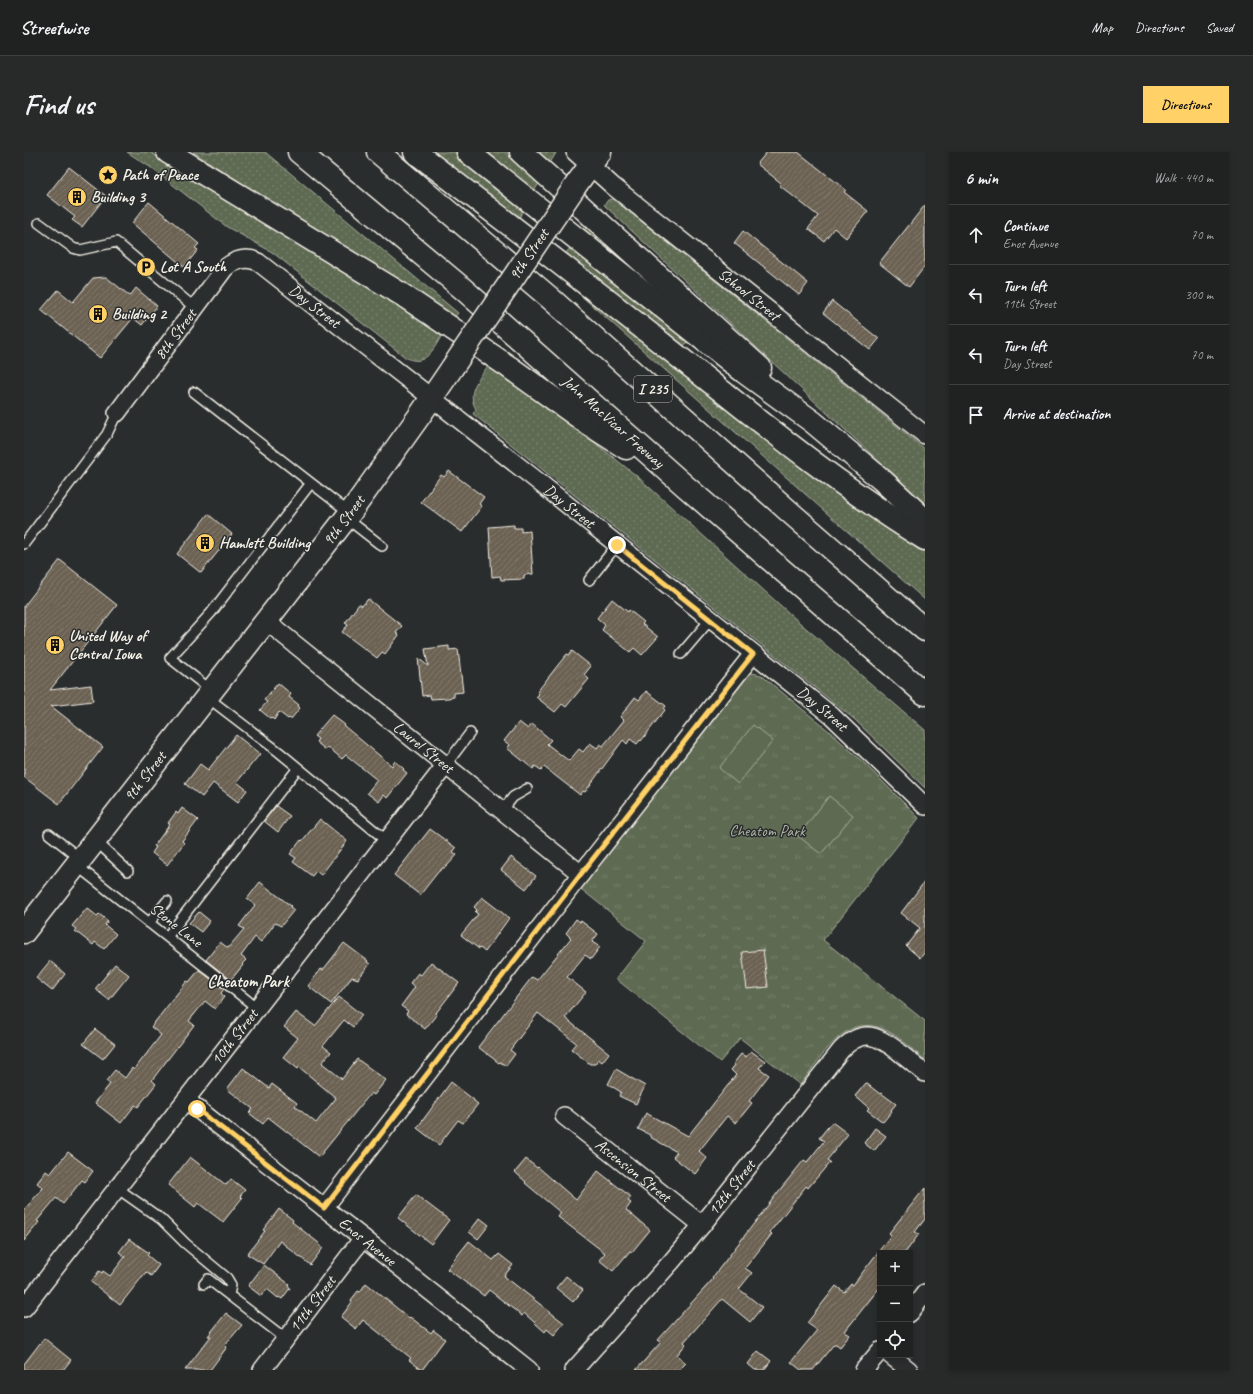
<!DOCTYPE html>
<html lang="en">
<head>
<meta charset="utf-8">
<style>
	body { margin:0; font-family:Caveat,sans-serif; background:#282a2a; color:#f1f3f6 }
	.controls { position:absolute; right:12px; bottom:12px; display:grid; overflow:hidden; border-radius:0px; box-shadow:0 2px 6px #0003 }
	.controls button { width:36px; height:36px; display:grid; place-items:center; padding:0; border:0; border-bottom:1px solid #3d3f40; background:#202222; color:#f1f3f6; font:20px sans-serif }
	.stop { position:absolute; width:12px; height:12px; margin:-9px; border:3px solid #ffd166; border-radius:50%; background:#fff }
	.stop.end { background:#ffd166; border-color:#fff; box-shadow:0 1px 4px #0008 }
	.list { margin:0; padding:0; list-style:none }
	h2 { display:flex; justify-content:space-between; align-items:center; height:52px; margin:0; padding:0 16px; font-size:17px }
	h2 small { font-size:13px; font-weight:400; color:#a2a4a5 }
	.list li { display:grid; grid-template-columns:26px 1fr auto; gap:12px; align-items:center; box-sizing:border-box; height:60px; padding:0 16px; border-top:1px solid #3d3f40 }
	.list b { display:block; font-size:15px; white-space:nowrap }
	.list p { margin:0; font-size:13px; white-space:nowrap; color:#a2a4a5 }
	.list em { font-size:13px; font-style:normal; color:#a2a4a5 }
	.icon { flex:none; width:22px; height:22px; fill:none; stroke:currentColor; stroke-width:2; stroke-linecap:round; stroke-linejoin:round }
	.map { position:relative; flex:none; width:901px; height:1218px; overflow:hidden; border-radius:0px }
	header { display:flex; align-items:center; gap:24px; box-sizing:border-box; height:56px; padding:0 20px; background:#202222; border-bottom:1px solid #3d3f40 }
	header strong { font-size:19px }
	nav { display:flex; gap:22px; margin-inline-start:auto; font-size:14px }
	.intro { display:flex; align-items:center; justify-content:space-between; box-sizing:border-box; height:96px; padding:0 24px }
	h1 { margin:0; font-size:28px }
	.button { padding:10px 18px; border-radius:0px; background:#ffd166; color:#111; font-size:14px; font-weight:700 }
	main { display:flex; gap:24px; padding:0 24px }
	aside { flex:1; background:#202222; border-radius:0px; box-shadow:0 2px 6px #0003 }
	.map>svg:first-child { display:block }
</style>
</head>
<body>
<header>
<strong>Streetwise</strong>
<nav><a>Map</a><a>Directions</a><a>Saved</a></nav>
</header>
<div class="intro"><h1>Find us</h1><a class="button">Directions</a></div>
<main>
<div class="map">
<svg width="901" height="1218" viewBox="0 0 901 1218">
	<defs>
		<pattern id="grass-dots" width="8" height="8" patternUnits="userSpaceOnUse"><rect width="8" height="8" fill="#5e6a52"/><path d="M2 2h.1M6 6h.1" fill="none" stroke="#76806b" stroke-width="1.8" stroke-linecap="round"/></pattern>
		<pattern id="park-tufts" width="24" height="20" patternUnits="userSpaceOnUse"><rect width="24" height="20" fill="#5e6a52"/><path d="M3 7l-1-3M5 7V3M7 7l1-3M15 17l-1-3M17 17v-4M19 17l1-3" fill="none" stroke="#76806b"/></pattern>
		<pattern id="building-hatch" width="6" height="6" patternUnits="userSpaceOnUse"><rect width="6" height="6" fill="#6c6253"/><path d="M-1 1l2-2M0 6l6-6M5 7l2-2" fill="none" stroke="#82796c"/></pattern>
	</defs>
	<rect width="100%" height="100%" fill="#2a2d2e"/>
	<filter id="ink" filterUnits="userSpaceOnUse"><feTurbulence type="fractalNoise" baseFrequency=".025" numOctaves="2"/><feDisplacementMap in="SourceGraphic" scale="8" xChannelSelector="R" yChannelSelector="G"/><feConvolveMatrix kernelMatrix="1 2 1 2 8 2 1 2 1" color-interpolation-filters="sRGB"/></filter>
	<g filter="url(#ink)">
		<path fill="url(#grass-dots)" stroke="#a9ae9d" d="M 103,0 L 126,0 L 206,51 L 298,104 L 418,183 C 409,198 401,216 381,205 L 248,100 L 203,75 L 126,15 Z
			M 169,0 L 241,0 L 434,161 L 430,166 Z
			M 408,0 L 430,0 L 500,56 L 495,66 Z
			M 461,0 L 483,0 L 516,30 L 510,39 Z
			M 514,0 L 531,0 L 532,1 L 526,11 Z
			M 588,47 L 593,50 L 901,297 L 901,352 L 762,223 L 580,53 L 584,48 Z
			M 564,73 L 612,116 L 610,118 L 559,79 Z
			M 547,95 L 665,188 L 659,195 L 541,102 Z
			M 528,118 L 854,369 L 901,400 L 901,448 Z
			M 464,214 L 560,282 L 614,325 L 776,471 L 901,578 L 901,636 L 830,567 L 449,262 L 452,257 C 442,240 454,228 464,214 Z"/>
		<path fill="url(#park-tufts)" stroke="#a9ae9d" d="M 728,521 L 737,523 L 805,579 L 838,609 L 895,666 L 799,788 L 901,869 L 901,908 C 888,897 874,883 859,877 C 820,860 796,908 776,933 L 716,886 L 696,910 L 592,827 L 622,789 L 557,737 L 721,526 Z"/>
		<path fill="#5e6a52" stroke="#a9ae9d" d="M 729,573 L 749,589 L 714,632 L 695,616 Z
			M 805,644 L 829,663 L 797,702 L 774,684 Z"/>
		<path fill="url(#building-hatch)" stroke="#f4f1e8" d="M 743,0 L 774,0 L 822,38 L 820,40 L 844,59 L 822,86 L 810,76 L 800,89 L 784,77 L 794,64 L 755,33 L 757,31 L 733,12 Z
			M 45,15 L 82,44 L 58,75 L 48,68 L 51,65 L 23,43 Z
			M 125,50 L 175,92 L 171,96 L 174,98 L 160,115 L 108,71 Z
			M 901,53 L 901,114 L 885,135 L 855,111 Z
			M 719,79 L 784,131 L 775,143 L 710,91 Z
			M 82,125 L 106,144 L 112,136 L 133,154 L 118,173 L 109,166 L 76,206 L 17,158 L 34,138 L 49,150 L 69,126 Z
			M 808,149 L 855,187 L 846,198 L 799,161 Z
			M 425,319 L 460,345 L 455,352 L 458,354 L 438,380 L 397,350 L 417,323 L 420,325 Z
			M 184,362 L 208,382 L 177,421 L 153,402 Z
			M 490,373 L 490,376 L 497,376 L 497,380 L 506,379 L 509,422 L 500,423 L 500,427 L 477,428 L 476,424 L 468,425 L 465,375 Z
			M 36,408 L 93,453 L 26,538 L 67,533 L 69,549 L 27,554 L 79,595 L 35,652 L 0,625 L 0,454 Z
			M 344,447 L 378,474 L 372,481 L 375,483 L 361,502 L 358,500 L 353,506 L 318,480 L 324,473 L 321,471 L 335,452 L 338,454 Z
			M 588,447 L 604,460 L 605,458 L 620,470 L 618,472 L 634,485 L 618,503 L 610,496 L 606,500 L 578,478 L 581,473 L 573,466 Z
			M 425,494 L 425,498 L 434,497 L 439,540 L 430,541 L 430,545 L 424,546 L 407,547 L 406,543 L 398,544 L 394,506 L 404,514 L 401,497 Z
			M 548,499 L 567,514 L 560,523 L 565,527 L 542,555 L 538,552 L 531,560 L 512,545 L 515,542 L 513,540 L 534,513 L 543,502 L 545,503 Z
			M 254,531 L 267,542 L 265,545 L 275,553 L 274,554 L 276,556 L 267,567 L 265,566 L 264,567 L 255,560 L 250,568 L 248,566 L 247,567 L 236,558 L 243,550 L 240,548 Z
			M 622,539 L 642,554 L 640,557 L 641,558 L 617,589 L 616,588 L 613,592 L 606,587 L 603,592 L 599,588 L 561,640 L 559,639 L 556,643 L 520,615 L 517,618 L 511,614 L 509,617 L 483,596 L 486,593 L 480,589 L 495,570 L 504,577 L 508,572 L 527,588 L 523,592 L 545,609 L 555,597 L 559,600 L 566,591 L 573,596 L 576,592 L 579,594 L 600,568 L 596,565 L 611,545 L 615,548 Z
			M 308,563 L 321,573 L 320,574 L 368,614 L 371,609 L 380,617 L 379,618 L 383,621 L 363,646 L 360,643 L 355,650 L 343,641 L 353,628 L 322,603 L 318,607 L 304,595 L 302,598 L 292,590 L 294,587 L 290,584 Z
			M 212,583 L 236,602 L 213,630 L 223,638 L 214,650 L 189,631 L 178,645 L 161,632 L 176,612 L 184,618 Z
			M 252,654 L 266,664 L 254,680 L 240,669 Z
			M 158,656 L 174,668 L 158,689 L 160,691 L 143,713 L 128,701 L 132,695 L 130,694 L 146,672 L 144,671 L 152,660 L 154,662 Z
			M 296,667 L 323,689 L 297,723 L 292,719 L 288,724 L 269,710 L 272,706 L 266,702 L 277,688 L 278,689 Z
			M 406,677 L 432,696 L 429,700 L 433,703 L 423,714 L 420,716 L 419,716 L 414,720 L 396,743 L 370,723 Z
			M 487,705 L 512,724 L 502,737 L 477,718 Z
			M 901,729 L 901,800 L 896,806 L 882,794 L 896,776 L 877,761 Z
			M 236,730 L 267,754 L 266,755 L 270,758 L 257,774 L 251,771 L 237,790 L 231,785 L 217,804 L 222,808 L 218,812 L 219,813 L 207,828 L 182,808 L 196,790 L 204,796 L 220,777 L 215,774 L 231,753 L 223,747 Z
			M 458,745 L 485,766 L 461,800 L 456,796 L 455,797 L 437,783 L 454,762 L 451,760 L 453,758 L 450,755 Z
			M 63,756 L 73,764 L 75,762 L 84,769 L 81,773 L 92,782 L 80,797 L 71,790 L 69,793 L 51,779 L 52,777 L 48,774 Z
			M 175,760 L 186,769 L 177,780 L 165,771 Z
			M 552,767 L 556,770 L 557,769 L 574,782 L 568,790 L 576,795 L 567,807 L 561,803 L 543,825 L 562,840 L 541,866 L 585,901 L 578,910 L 574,907 L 571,912 L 566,912 L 547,897 L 552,891 L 514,861 L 486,898 L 491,902 L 482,914 L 476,910 L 475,911 L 454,895 L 508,825 L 513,828 L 547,786 L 542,781 Z
			M 320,791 L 344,809 L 343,810 L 346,812 L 334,827 L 328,825 L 307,852 L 284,834 L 297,817 L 299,818 Z
			M 739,798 L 744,835 L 723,837 L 718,800 Z
			M 26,809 L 41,822 L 28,839 L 12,826 Z
			M 407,810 L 435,831 L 412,861 L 413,862 L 401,877 L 382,862 L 384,859 L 377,854 L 391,835 L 386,831 L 394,821 L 397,823 Z
			M 91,812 L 105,823 L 85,848 L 71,837 Z
			M 175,818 L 200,837 L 197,841 L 200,845 L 191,857 L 181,849 L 165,869 L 170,873 L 128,928 L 132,932 L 114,955 L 111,953 L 97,971 L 71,951 L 86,932 L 82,929 L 91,918 L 101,926 L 108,916 L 110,918 L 137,883 L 127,875 L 163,829 L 165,830 Z
			M 315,845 L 338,863 L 329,875 L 320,868 L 299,894 L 307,900 L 298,911 L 318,927 L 333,907 L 362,928 L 350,943 L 347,941 L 295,1005 L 244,965 L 239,972 L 225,961 L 229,957 L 203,937 L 219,916 L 245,936 L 248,932 L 273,951 L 271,954 L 292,971 L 312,946 L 275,915 L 274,917 L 259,905 L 274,886 L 260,875 L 272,860 L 291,874 Z
			M 71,877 L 91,892 L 79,907 L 59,892 Z
			M 727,899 L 741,909 L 735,916 L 745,923 L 725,949 L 728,951 L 712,971 L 703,964 L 675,999 L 683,1006 L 671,1022 L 649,1005 L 653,1000 L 626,985 L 626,983 L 614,977 L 622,961 L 664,984 L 712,923 L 707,918 L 711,913 L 709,912 L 717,902 L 722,905 Z
			M 592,917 L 621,934 L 612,952 L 595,944 L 597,940 L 584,932 Z
			M 427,930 L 450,948 L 450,949 L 454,952 L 439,971 L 434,968 L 415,993 L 393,976 Z
			M 842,931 L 856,942 L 857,941 L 872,952 L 867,958 L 868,959 L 859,970 L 843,958 L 845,956 L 831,944 Z
			M 808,970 L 824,982 L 803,1008 L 806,1010 L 784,1036 L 782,1034 L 746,1080 L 748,1082 L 721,1116 L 728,1121 L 715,1137 L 738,1155 L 726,1170 L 698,1147 L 660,1190 L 662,1192 L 653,1203 L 662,1211 L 655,1218 L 612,1218 L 637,1190 L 634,1188 L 689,1127 L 688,1126 L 758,1035 L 780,1008 L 783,1010 L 800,989 L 795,986 Z
			M 851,976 L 862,984 L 850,999 L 840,991 Z
			M 44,1000 L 69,1019 L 61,1030 L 58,1028 L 39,1052 L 32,1046 L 13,1069 L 15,1070 L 0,1089 L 0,1058 L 19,1036 L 13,1031 L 22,1019 L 26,1022 Z
			M 166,1005 L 202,1033 L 207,1027 L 221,1038 L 216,1044 L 218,1046 L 199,1070 L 174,1051 L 171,1055 L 144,1033 Z
			M 502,1007 L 513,1016 L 514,1015 L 552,1048 L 574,1019 L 607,1045 L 604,1049 L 607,1051 L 602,1058 L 626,1078 L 608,1100 L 606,1099 L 589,1119 L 575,1108 L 581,1101 L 534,1065 L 537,1061 L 501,1031 L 502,1030 L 491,1020 Z
			M 901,1036 L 901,1067 L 891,1080 L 895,1082 L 881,1101 L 856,1101 L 856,1135 L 822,1178 L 821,1180 L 826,1183 L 816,1195 L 812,1192 L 810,1192 L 789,1218 L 777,1218 L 767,1210 L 793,1178 L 783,1171 L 812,1134 L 820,1140 L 827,1132 L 829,1133 L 867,1083 L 865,1081 Z
			M 392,1043 L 425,1068 L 407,1092 L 374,1066 Z
			M 255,1057 L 269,1068 L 268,1070 L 296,1092 L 295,1093 L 299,1096 L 286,1113 L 256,1089 L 239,1112 L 223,1102 L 241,1079 L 239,1078 Z
			M 456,1066 L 465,1073 L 454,1087 L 445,1080 Z
			M 105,1087 L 125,1101 L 123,1103 L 135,1113 L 127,1124 L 122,1120 L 96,1153 L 67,1130 L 75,1119 L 78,1121 L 79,1119 L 86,1124 L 101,1105 L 95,1100 Z
			M 445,1089 L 469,1108 L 475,1102 L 489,1113 L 480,1124 L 540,1171 L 530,1183 L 523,1177 L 521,1180 L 500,1161 L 498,1164 L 465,1138 L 460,1144 L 423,1117 Z
			M 240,1113 L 265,1132 L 264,1133 L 266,1136 L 258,1147 L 255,1145 L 254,1146 L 243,1137 L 237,1144 L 224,1134 Z
			M 542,1124 L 559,1138 L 549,1150 L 532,1136 Z
			M 342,1131 L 385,1166 L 386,1165 L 407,1181 L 409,1178 L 421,1187 L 398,1218 L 385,1208 L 387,1206 L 339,1168 L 332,1177 L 317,1165 L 328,1150 L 327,1148 L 334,1139 L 336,1140 Z
			M 202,1161 L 218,1173 L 201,1193 L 203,1195 L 186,1218 L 161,1218 L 187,1184 L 184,1184 Z
			M 20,1186 L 47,1208 L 39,1218 L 0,1218 L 0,1212 Z
			M 734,1199 L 747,1209 L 740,1218 L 731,1218 L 724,1212 Z"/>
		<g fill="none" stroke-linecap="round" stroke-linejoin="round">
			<defs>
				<path id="lane" d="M 15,71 L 49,96 L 56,98 L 92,90 L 171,156
					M 170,240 L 287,331
					M 322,366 L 358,394
					M 0,392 L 83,282 L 93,261
					M 565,428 L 593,393
					M 657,502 L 686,468
					M 188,539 L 146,506 L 187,461 L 287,331 L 326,361
					M 183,545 L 255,600 L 363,689
					M 421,614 L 446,581
					M 478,659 L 489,645 L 503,637
					M 25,682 L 57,707
					M 72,689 L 104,719
					M 52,713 L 233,856
					M 125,771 L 143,749
					M 143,785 L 274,616
					M 93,1036 L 137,1067 L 161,1091 L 203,1126 L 207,1133 L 205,1143
					M 180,1132 L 184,1127 L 262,1187"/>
				<g id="street">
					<path id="s1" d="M 551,0 L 590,35 L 901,283"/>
					<path id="s2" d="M 93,261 L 201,116 C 211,108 222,104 234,110 L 506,323 L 808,564 L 901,654"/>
					<path id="s3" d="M 242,469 L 557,722"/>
					<path id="s4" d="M 162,948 L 339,1086 L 505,1218"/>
					<path id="s5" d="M 540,964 L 678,1073"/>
					<path d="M 300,1056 L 557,722 L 729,502"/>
					<path id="s6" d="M 0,1156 L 421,614"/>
					<path d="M 886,1161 L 901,1141"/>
					<path d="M 866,1203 L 885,1218"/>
					<path id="s7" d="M 238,1218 L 339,1086"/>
					<path id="s8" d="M 550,1218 L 648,1109 L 678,1073 L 817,898 C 839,876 853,883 874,899 C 883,907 892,914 901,921"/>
					<path d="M 840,1218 L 856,1199"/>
				</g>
				<g id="secondary">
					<path d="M 554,30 L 576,0"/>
					<path id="s9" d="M 0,780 L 326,361 L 396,263 L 428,216"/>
				</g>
				<g id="highway">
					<path d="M 144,0 L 377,142 L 485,215 L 566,273 L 602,296"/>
					<path id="s10" d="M 275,0 L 438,136 L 660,333 L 901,542"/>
					<path d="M 354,0 L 526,146 L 768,362 L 901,478"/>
					<path d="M 391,0 C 476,65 561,130 645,197 C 728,263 810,331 901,387"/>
					<path d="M 444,0 L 720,220 L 789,270 L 858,328 L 901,368"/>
					<path d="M 497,0 L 736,216"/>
				</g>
			</defs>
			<use href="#lane" stroke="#f4f1e8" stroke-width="12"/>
			<use href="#street" stroke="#f4f1e8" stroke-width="20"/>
			<use href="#secondary" stroke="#f4f1e8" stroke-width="25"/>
			<use href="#highway" stroke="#f4f1e8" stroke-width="25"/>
			<use href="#lane" stroke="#2a2d2e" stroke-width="9"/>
			<use href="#street" stroke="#2a2d2e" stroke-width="17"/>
			<use href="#secondary" stroke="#2a2d2e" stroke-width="22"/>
			<use href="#highway" stroke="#2a2d2e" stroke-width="22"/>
			<defs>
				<g id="secondary-bridge">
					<path id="s11" d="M 428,216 L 554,30"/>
				</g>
			</defs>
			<use href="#secondary-bridge" stroke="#f4f1e8" stroke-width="25" stroke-linecap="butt"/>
			<use href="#secondary-bridge" stroke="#2a2d2e" stroke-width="22"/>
		</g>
	</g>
	<g fill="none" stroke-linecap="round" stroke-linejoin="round" filter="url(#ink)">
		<path stroke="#ffd166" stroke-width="5" d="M 173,957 L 300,1056 L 557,722 L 729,502 L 593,393"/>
	</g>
	<defs>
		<symbol id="sight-disc" viewBox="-11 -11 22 22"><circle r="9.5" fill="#ffd166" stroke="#2a2d2e"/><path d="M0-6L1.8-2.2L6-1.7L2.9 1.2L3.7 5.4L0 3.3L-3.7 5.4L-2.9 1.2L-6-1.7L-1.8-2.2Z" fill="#111"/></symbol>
		<symbol id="building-disc" viewBox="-11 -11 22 22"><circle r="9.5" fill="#ffd166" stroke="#2a2d2e"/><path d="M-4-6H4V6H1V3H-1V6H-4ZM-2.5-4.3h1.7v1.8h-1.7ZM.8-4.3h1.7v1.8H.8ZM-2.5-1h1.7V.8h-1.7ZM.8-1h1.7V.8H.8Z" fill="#111"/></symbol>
		<symbol id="parking-disc" viewBox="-11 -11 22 22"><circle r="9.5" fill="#ffd166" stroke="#2a2d2e"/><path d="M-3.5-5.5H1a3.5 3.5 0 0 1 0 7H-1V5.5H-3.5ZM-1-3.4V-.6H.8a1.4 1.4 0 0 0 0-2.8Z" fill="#111"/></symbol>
	</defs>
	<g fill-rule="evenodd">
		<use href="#sight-disc" x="73" y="12" width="22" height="22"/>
		<use href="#building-disc" x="42" y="34" width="22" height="22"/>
		<use href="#parking-disc" x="111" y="104" width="22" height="22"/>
		<use href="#building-disc" x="63" y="151" width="22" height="22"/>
		<use href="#building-disc" x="170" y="380" width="22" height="22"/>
		<use href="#building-disc" x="20" y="482" width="22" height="22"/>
	</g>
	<g text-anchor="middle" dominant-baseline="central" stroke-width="3" stroke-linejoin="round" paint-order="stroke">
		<rect fill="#2a2d2e" stroke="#b7b6b0" stroke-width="1" x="610" y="224" width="38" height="26" rx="3"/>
		<g font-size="15" font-weight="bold" fill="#f4f1e8">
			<text x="629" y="237">I 235</text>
		</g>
		<g font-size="16" font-weight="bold" fill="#f4f1e8" stroke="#2a2d2e" text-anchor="start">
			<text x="98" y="23">Path of Peace</text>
			<text x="67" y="45">Building 3</text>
			<text x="136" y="115">Lot A South</text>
			<text x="88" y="162">Building 2</text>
			<text x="195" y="391">Hamlett Building</text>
			<text x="45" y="484">United Way of<tspan x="45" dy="18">Central Iowa</tspan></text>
		</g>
		<g font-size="16" fill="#f4f1e8" stroke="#2a2d2e">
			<text stroke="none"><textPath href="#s11" startOffset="137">9th Street</textPath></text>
			<text stroke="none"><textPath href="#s1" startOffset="225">School Street</textPath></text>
			<text stroke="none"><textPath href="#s2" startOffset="288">Day Street</textPath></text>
			<text stroke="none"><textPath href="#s2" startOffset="98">8th Street</textPath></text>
			<text stroke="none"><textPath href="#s10" startOffset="414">John MacVicar Freeway</textPath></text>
			<text stroke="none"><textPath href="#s2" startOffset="612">Day Street</textPath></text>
			<text stroke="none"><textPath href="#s9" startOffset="521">9th Street</textPath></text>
			<text stroke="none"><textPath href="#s2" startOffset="936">Day Street</textPath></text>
			<text stroke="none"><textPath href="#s3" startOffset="202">Laurel Street</textPath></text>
			<text stroke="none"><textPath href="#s9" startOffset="197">9th Street</textPath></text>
			<text transform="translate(152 773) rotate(38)">Stone Lane</text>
			<text stroke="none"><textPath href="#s6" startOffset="343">10th Street</textPath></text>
			<text stroke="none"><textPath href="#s5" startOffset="88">Ascension Street</textPath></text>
			<text stroke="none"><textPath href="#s8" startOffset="241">12th Street</textPath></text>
			<text stroke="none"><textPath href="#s4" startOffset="230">Enos Avenue</textPath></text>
			<text stroke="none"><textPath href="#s7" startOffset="83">11th Street</textPath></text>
		</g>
		<g font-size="16" fill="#b0b4a4" stroke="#2a2d2e">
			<text x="743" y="679">Cheatom Park</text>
		</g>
		<g font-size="17" font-weight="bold" fill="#f4f1e8" stroke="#2a2d2e">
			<text x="224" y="829">Cheatom Park</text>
		</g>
	</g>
</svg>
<div class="controls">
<button>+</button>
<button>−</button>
<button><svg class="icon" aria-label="locate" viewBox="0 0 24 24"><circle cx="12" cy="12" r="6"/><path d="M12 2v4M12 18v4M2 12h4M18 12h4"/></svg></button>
</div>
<div class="stop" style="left:173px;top:957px"></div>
<div class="stop end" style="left:593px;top:393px"></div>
</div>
<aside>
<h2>6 min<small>Walk · 440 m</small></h2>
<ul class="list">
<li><svg class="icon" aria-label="ahead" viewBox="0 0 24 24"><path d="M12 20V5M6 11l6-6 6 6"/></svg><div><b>Continue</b><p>Enos Avenue</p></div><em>70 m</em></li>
<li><svg class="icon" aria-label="left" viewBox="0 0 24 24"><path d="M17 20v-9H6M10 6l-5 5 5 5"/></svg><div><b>Turn left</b><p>11th Street</p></div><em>300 m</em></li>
<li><svg class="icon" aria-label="left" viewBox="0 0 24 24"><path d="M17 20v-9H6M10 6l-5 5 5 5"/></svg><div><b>Turn left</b><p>Day Street</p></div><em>70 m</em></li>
<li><svg class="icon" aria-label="arrive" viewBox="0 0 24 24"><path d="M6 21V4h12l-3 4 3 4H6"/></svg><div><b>Arrive at destination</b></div></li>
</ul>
</aside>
</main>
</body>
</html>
